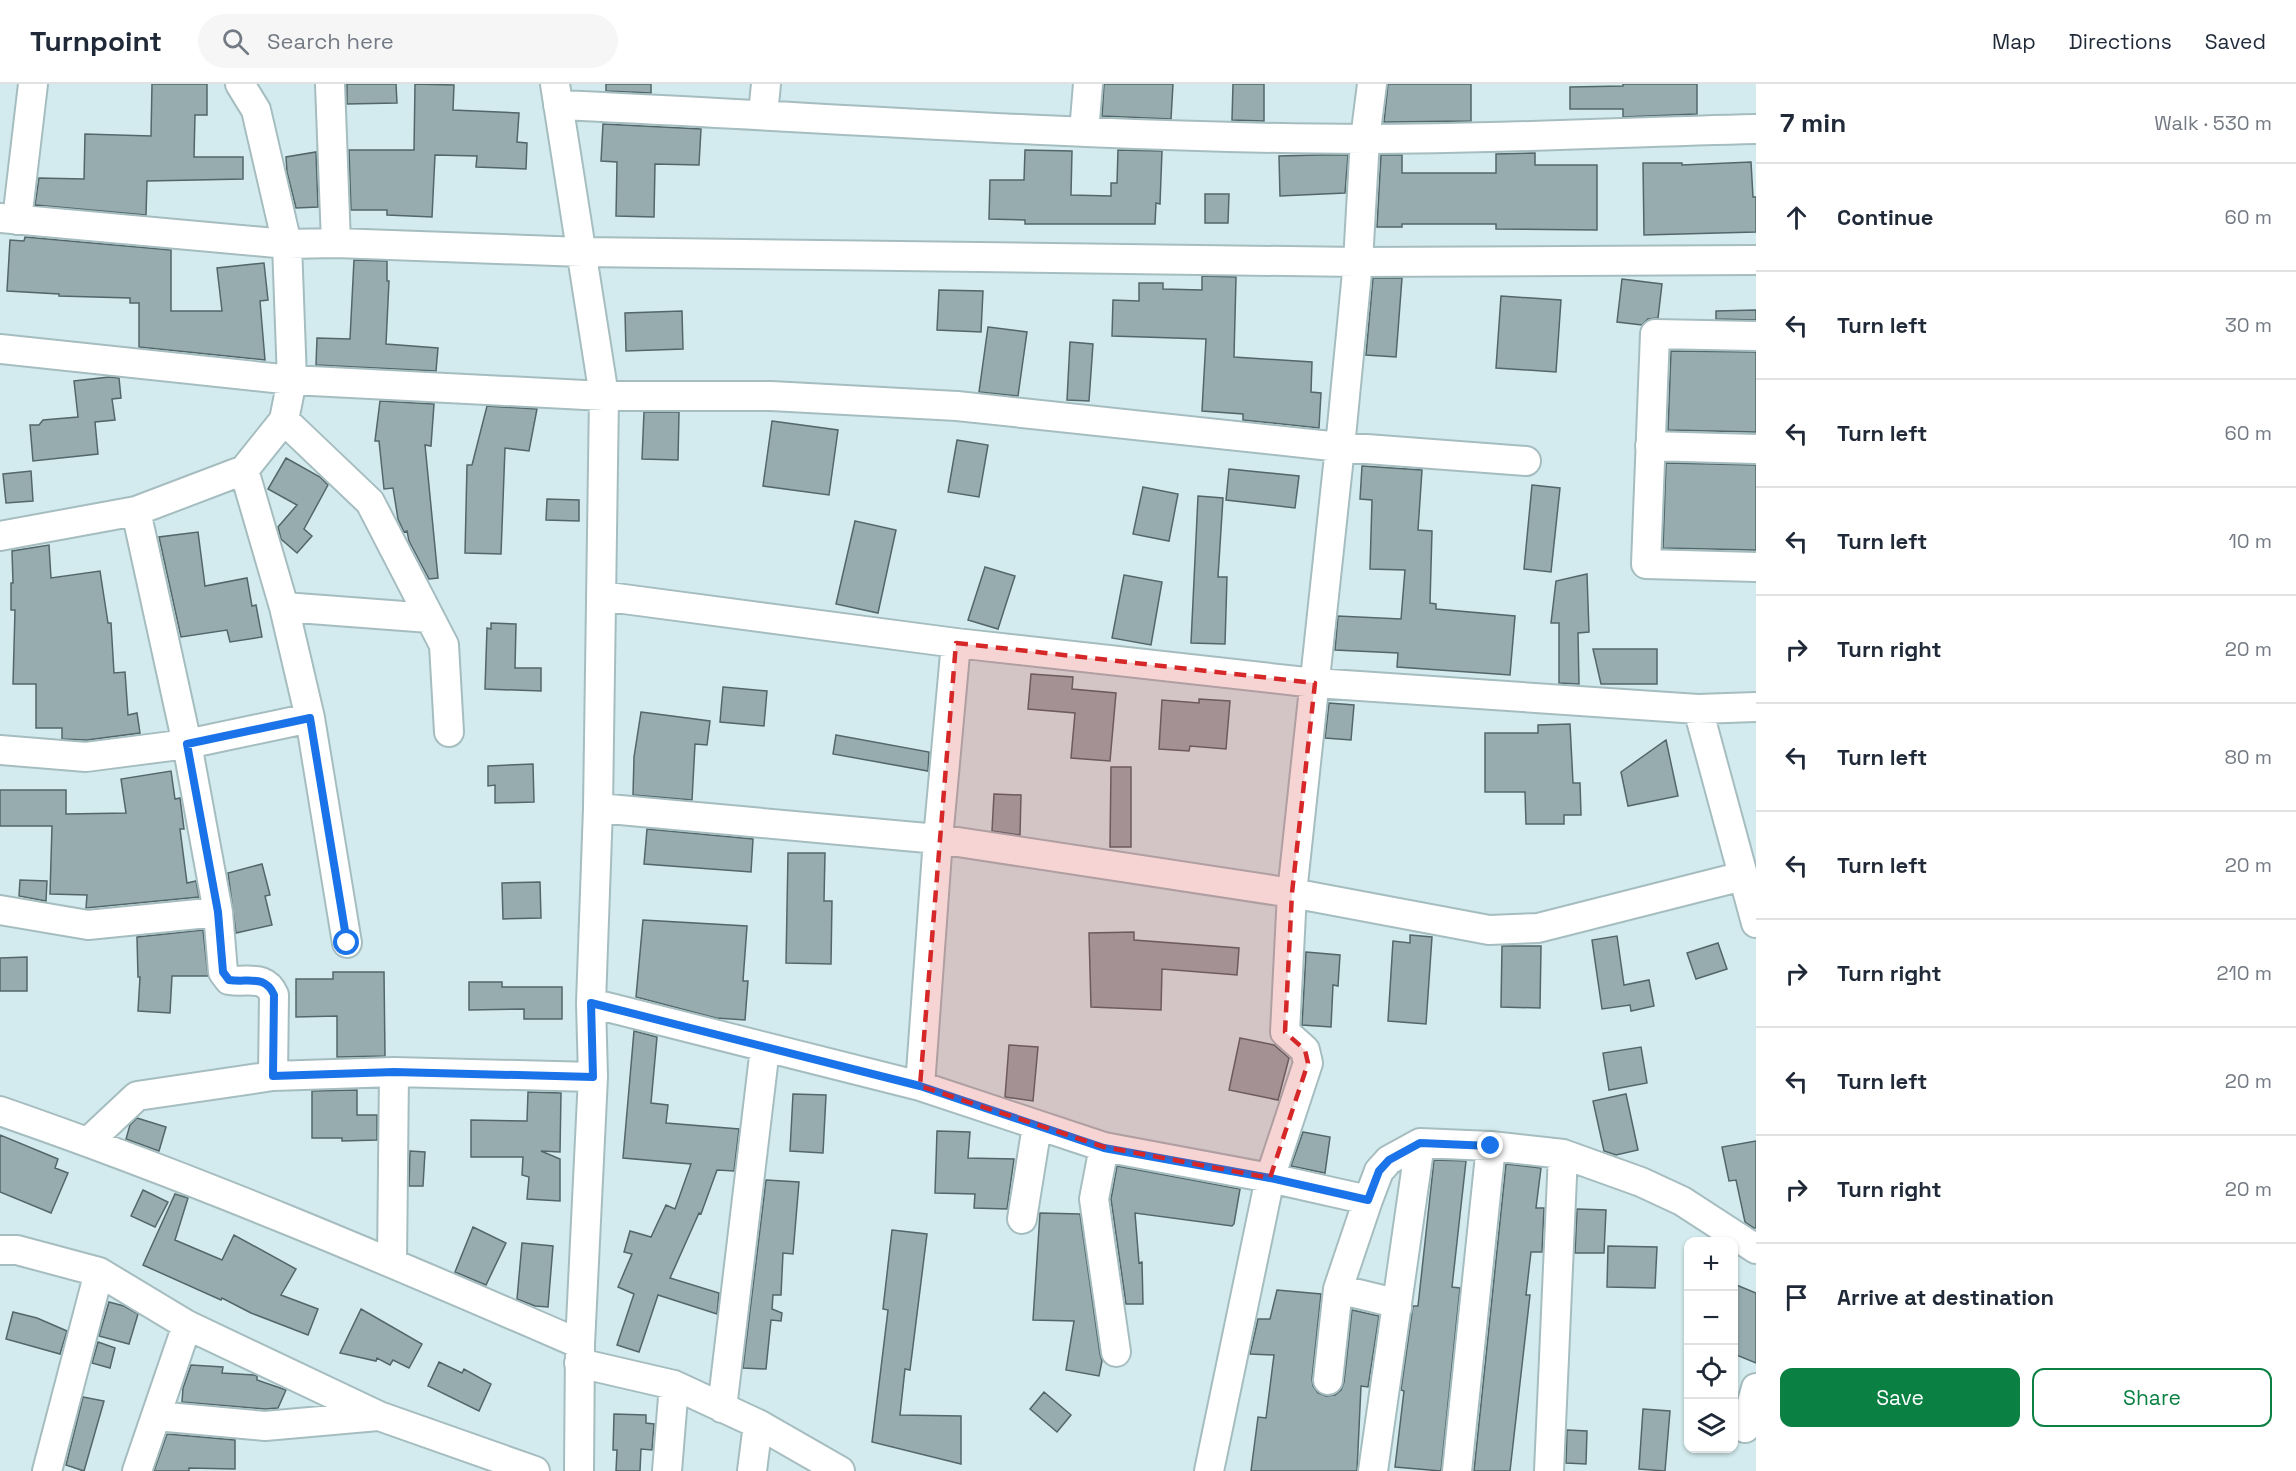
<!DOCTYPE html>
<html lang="en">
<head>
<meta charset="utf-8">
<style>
	body { margin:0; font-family:"Space Grotesk",sans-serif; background:#f6f6f7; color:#1f2937 }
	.controls { position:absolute; right:18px; bottom:18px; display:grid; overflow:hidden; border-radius:12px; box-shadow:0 2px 4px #0004 }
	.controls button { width:54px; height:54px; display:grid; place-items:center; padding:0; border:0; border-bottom:2px solid #e0e1e3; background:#fff; color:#1f2937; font:30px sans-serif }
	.stop { position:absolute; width:18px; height:18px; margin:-14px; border:4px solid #1a73e8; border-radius:50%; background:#fff }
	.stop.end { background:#1a73e8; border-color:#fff; box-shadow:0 2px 6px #0008 }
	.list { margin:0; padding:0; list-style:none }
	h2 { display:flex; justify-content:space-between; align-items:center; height:78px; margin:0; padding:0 24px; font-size:26px }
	h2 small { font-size:20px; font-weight:400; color:#747a83 }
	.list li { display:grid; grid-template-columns:39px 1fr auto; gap:18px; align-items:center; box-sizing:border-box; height:108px; padding:0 24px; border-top:2px solid #e0e1e3 }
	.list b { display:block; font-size:22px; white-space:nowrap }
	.list em { font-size:20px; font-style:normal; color:#747a83 }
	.actions { display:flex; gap:12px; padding:18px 24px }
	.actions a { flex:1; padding:14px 0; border:2px solid #0b8043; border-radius:12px; text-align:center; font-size:21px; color:#0b8043 }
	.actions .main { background:#0b8043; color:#fff }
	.icon { flex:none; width:33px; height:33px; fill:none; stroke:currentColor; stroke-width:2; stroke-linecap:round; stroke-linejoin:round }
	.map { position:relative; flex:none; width:1756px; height:1387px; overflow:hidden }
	header { display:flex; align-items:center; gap:36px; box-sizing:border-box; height:84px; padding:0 30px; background:#fff; border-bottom:2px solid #e0e1e3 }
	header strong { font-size:28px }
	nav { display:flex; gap:33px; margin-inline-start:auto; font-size:21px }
	.search { width:420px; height:54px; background:#f6f6f7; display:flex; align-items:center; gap:15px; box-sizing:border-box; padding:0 21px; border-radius:33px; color:#747a83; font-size:22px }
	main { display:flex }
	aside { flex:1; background:#fff }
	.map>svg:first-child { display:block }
</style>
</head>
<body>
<header>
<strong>Turnpoint</strong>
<div class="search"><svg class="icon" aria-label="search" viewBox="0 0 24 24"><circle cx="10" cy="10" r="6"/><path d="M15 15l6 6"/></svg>Search here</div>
<nav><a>Map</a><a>Directions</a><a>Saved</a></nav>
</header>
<main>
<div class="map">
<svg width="1756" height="1387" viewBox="0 0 1756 1387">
	<rect width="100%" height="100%" fill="#d3ebee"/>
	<path fill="#96acaf" stroke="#53676a" stroke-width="1.5" d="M 152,0 L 207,0 L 207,31 L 195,31 L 194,73 L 243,73 L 243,95 L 147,97 L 146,131 L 35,121 L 39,94 L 84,95 L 85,50 L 151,52 Z
		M 347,0 L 396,0 L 397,19 L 347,20 Z
		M 415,0 L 454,1 L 453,26 L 519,29 L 517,58 L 527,59 L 526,85 L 476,83 L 477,72 L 435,71 L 432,133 L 387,131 L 387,126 L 351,126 L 349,66 L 414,66 Z
		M 606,0 L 651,0 L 651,9 L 606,7 Z
		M 1104,0 L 1173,0 L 1171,35 L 1102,32 Z
		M 1233,0 L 1264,0 L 1264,37 L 1232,36 Z
		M 1388,0 L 1471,0 L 1471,37 L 1384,38 Z
		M 1623,0 L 1697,0 L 1697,30 L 1623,33 L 1623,25 L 1570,25 L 1570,3 L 1623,2 Z
		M 603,40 L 701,45 L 699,81 L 655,80 L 654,133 L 616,132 L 617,78 L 601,77 Z
		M 1025,66 L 1072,67 L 1071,111 L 1111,112 L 1111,99 L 1117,99 L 1118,66 L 1162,67 L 1160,120 L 1156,119 L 1155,140 L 1025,140 L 1025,136 L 989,135 L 990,96 L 1024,96 Z
		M 316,68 L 318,123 L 296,124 L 287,88 L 286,73 Z
		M 1535,69 L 1535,81 L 1597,81 L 1597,146 L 1496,145 L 1496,140 L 1402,140 L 1402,143 L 1377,143 L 1381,71 L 1402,71 L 1402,89 L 1496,89 L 1496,70 Z
		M 1320,71 L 1348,71 L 1345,109 L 1280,112 L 1279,72 Z
		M 1751,78 L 1753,113 L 1756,113 L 1756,148 L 1644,151 L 1643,79 L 1682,79 L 1682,81 Z
		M 1205,110 L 1229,110 L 1228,139 L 1205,139 Z
		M 25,153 L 171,166 L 171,227 L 222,227 L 217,184 L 264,179 L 268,216 L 260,217 L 265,276 L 139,263 L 139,219 L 130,219 L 130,214 L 59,212 L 59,210 L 7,207 L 10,156 L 24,157 Z
		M 354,176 L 387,177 L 387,197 L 389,197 L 386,260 L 438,264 L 436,287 L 316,281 L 317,254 L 350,255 Z
		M 1202,192 L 1236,193 L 1234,273 L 1312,278 L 1311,308 L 1321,309 L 1319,344 L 1243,336 L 1243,330 L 1202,327 L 1206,255 L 1112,252 L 1113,216 L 1139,217 L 1139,199 L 1163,199 L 1163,205 L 1202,206 Z
		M 1373,194 L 1402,194 L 1396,273 L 1366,271 Z
		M 1622,195 L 1662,200 L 1658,234 L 1648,235 L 1642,241 L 1617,238 Z
		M 939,206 L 983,207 L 981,248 L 937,246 Z
		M 1501,212 L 1561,216 L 1556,288 L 1496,284 Z
		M 1756,226 L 1756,236 L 1716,235 L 1716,227 Z
		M 682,227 L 683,265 L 626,267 L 625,229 Z
		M 988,243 L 1027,248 L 1018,312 L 979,308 Z
		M 1070,258 L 1093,260 L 1089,317 L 1067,316 Z
		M 1671,267 L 1756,268 L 1756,348 L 1668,346 Z
		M 109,293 L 119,294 L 121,314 L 112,315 L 115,336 L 95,338 L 98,370 L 33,377 L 30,341 L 39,341 L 43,336 L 78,333 L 74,297 Z
		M 380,317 L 434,320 L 431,362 L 425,361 L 438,494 L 429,495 L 409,457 L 407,447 L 404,448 L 398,435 L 393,404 L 384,405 L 379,357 L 375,357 Z
		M 487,322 L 537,325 L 529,367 L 505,364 L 501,470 L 465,469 L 467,381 L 472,381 Z
		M 644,328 L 679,328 L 678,376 L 642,375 Z
		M 772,337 L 838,346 L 829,411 L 763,402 Z
		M 957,356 L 988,361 L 979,413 L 948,408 Z
		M 286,374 L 320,393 L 328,401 L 304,445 L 312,452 L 297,469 L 281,455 L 278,443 L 297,421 L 268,405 Z
		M 1666,379 L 1756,381 L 1756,466 L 1663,464 Z
		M 1362,382 L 1422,386 L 1418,446 L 1432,447 L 1430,519 L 1436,520 L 1436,525 L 1515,532 L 1510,591 L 1397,583 L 1398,569 L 1335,566 L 1338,532 L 1401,535 L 1405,486 L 1370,485 L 1372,416 L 1360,415 Z
		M 1229,385 L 1299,392 L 1295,424 L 1226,416 Z
		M 31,387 L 33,417 L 6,419 L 3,390 Z
		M 1532,401 L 1560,404 L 1551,488 L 1524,485 Z
		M 1143,403 L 1178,410 L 1169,457 L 1133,450 Z
		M 1198,412 L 1223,414 L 1218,493 L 1227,493 L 1225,560 L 1191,559 Z
		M 547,415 L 579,416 L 579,437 L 546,436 Z
		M 855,437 L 896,446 L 878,529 L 836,520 Z
		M 198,448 L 205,502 L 247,494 L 252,522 L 256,521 L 262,553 L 230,558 L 227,546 L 181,553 L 159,453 Z
		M 49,461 L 51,494 L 100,487 L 108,539 L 111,539 L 114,589 L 125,588 L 128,631 L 137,629 L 140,649 L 87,656 L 62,655 L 62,644 L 36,644 L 36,600 L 13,600 L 15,526 L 11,526 L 11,499 L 13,499 L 12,467 Z
		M 985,483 L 1015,492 L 998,545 L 968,536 Z
		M 1587,490 L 1589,548 L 1578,549 L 1579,600 L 1559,599 L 1559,539 L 1551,539 L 1556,497 Z
		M 1124,491 L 1162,498 L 1151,561 L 1112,554 Z
		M 491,539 L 516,540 L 515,584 L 541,584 L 541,607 L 485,605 L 487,544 L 491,545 Z
		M 1593,565 L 1657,565 L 1657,600 L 1601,600 Z
		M 1031,590 L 1073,593 L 1072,605 L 1116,609 L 1110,677 L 1071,674 L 1075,629 L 1028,625 Z
		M 723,603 L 767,607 L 764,642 L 720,638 Z
		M 1199,615 L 1230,617 L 1226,665 L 1190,662 L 1189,667 L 1159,665 L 1162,616 L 1199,619 Z
		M 1329,619 L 1354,621 L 1351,656 L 1325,654 Z
		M 641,628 L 710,637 L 707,661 L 695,660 L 692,716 L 633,711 L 634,673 Z
		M 1570,640 L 1573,699 L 1580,699 L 1581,731 L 1564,731 L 1564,740 L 1526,740 L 1525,708 L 1485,708 L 1485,649 L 1538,649 L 1538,641 Z
		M 836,651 L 929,668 L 928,687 L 833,670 Z
		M 1666,656 L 1678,712 L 1628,722 L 1621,688 Z
		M 533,680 L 534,718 L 495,719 L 495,701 L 488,702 L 488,682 Z
		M 1111,683 L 1131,683 L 1131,763 L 1110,763 Z
		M 171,687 L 175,715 L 180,714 L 184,745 L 180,745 L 187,799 L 196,797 L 199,813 L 86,824 L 87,811 L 50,810 L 52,742 L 0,742 L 0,706 L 66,706 L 66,730 L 126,729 L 121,695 Z
		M 994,710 L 1021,711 L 1020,751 L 992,747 Z
		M 647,745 L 753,755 L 751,788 L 644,780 Z
		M 788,769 L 825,769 L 824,817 L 832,817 L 831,880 L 786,879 Z
		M 262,780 L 270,811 L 265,812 L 272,841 L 236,849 L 228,789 Z
		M 20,796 L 47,797 L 46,817 L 19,812 Z
		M 540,798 L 541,834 L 503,835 L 502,799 Z
		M 643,836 L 747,842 L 743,897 L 748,897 L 745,936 L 716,934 L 636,913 Z
		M 203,846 L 208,892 L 172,892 L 170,929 L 138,927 L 140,893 L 138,893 L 137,853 Z
		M 1134,848 L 1134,856 L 1239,864 L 1237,891 L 1162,885 L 1161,926 L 1091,923 L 1089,849 Z
		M 1410,851 L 1432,853 L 1426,940 L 1388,937 L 1393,857 L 1410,859 Z
		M 1617,852 L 1624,901 L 1649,896 L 1654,922 L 1631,927 L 1630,921 L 1602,925 L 1592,856 Z
		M 1718,859 L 1727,885 L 1696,895 L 1687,869 Z
		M 1502,862 L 1541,862 L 1540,924 L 1501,923 Z
		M 1306,868 L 1340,871 L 1338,902 L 1333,901 L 1331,943 L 1302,941 Z
		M 27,873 L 27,907 L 0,907 L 0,874 Z
		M 333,888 L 384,888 L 385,972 L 337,973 L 337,932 L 296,933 L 296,895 L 333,895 Z
		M 469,898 L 502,898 L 502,903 L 562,903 L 562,935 L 524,935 L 524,925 L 469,926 Z
		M 634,947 L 657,953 L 651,1019 L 668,1021 L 666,1039 L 739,1045 L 734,1087 L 717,1086 L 701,1130 L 699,1129 L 670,1194 L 719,1209 L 717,1230 L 658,1211 L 639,1268 L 617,1261 L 634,1210 L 618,1203 L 632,1170 L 624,1168 L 630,1147 L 651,1153 L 666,1121 L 675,1125 L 691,1080 L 623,1074 Z
		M 1240,954 L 1274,961 L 1289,974 L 1278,1016 L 1229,1006 Z
		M 1009,961 L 1038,963 L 1033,1017 L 1005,1013 Z
		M 1641,963 L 1647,999 L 1609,1006 L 1603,969 Z
		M 357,1006 L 357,1031 L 377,1031 L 377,1056 L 342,1057 L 342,1054 L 312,1054 L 312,1007 Z
		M 528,1008 L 561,1009 L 560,1068 L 541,1067 L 560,1075 L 560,1117 L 527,1115 L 529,1093 L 522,1091 L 523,1073 L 471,1073 L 471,1036 L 527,1037 Z
		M 793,1010 L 826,1011 L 823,1069 L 790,1067 Z
		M 1626,1010 L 1638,1066 L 1616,1071 L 1604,1067 L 1593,1017 Z
		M 137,1034 L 166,1043 L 159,1067 L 126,1055 L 130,1041 Z
		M 937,1047 L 970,1048 L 968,1074 L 1014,1075 L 1007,1125 L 974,1124 L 975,1110 L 935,1109 Z
		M 1303,1048 L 1330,1053 L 1325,1089 L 1291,1082 Z
		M 0,1051 L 58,1075 L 55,1084 L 68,1089 L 51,1129 L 0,1108 Z
		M 1756,1057 L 1756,1144 L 1754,1144 L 1745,1138 L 1736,1096 L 1729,1097 L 1722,1063 Z
		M 410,1067 L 425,1068 L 423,1102 L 409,1102 Z
		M 1434,1076 L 1466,1077 L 1452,1203 L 1460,1204 L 1441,1387 L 1395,1383 L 1404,1307 L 1401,1306 L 1413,1222 L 1418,1222 Z
		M 1506,1080 L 1541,1084 L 1536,1124 L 1544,1124 L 1542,1168 L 1531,1168 L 1526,1211 L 1530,1211 L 1510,1387 L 1474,1387 Z
		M 1117,1082 L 1240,1105 L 1234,1140 L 1232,1142 L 1135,1129 L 1139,1179 L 1142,1178 L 1143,1220 L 1126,1220 L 1111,1115 Z
		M 766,1096 L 799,1098 L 793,1170 L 783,1169 L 781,1211 L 773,1211 L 772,1225 L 782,1229 L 781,1237 L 771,1236 L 766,1285 L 743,1284 Z
		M 143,1106 L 168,1118 L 155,1143 L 131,1132 Z
		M 175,1110 L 188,1114 L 175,1156 L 222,1176 L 234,1151 L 296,1185 L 281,1211 L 318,1225 L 308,1251 L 251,1229 L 222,1214 L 221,1216 L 143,1181 Z
		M 1577,1125 L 1606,1126 L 1604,1169 L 1575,1169 Z
		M 1040,1129 L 1080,1130 L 1100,1270 L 1102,1277 L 1099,1292 L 1066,1286 L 1074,1237 L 1033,1236 Z
		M 473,1143 L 506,1159 L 486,1201 L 455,1188 Z
		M 892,1146 L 927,1150 L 910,1286 L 905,1285 L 900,1331 L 961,1332 L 961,1380 L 872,1358 L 888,1226 L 883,1225 Z
		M 522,1159 L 553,1162 L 548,1223 L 535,1222 L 517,1215 Z
		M 1608,1162 L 1657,1163 L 1655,1204 L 1607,1203 Z
		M 1734,1200 L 1756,1209 L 1756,1279 L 1734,1270 Z
		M 1277,1206 L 1321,1210 L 1312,1295 L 1313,1302 L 1318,1309 L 1326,1312 L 1335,1311 L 1341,1306 L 1344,1298 L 1352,1226 L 1379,1232 L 1368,1303 L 1361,1302 L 1357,1387 L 1251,1387 L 1258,1333 L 1266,1334 L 1274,1271 L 1250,1270 L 1258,1235 L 1270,1235 Z
		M 109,1218 L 124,1222 L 138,1230 L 129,1260 L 99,1252 Z
		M 361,1225 L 422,1260 L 409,1284 L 393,1276 L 390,1281 L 377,1274 L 376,1277 L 340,1269 Z
		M 13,1228 L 37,1234 L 67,1247 L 60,1270 L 6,1255 Z
		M 98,1258 L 115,1264 L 110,1284 L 92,1279 Z
		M 439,1278 L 462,1289 L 464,1285 L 491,1300 L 479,1327 L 428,1302 Z
		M 191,1281 L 223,1283 L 222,1289 L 254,1291 L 257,1292 L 257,1296 L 286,1306 L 278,1324 L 265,1325 L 182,1318 L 183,1304 Z
		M 1044,1308 L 1071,1331 L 1057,1348 L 1030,1325 Z
		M 83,1313 L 104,1317 L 84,1387 L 66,1381 Z
		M 1643,1325 L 1670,1327 L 1665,1387 L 1639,1385 Z
		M 614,1330 L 646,1331 L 646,1339 L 654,1340 L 652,1366 L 641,1365 L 640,1387 L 616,1387 L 617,1366 L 613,1366 Z
		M 1567,1346 L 1587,1347 L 1586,1380 L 1566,1379 Z
		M 167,1350 L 235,1356 L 235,1385 L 189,1384 L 189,1387 L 154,1387 Z"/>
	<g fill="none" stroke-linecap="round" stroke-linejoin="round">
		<defs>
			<path id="minor" d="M 330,0 L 336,159
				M 555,0 L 604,312 L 598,724 L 591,919 L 593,993 L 580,1260 L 579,1387
				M 558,21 C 827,33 1095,54 1365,55 C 1495,55 1626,48 1756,45
				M 763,30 L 766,0
				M 1084,48 L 1088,0
				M 0,134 L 287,160 L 336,159 L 582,168 L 1358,178 L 1756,176
				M 17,136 L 33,0
				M 1756,252 L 1655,250 L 1646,480 L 1756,483
				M 0,265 L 292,296 L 604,312 L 771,312 L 957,322 L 1340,363 L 1526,377
				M 284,336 L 370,418 L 444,561 L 449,648
				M 1650,362 L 1756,365
				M 244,386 L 284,523 L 310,634
				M 136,427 L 187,660 L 218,828 L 223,888 L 229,896 C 248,899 265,890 274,911 L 273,992
				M 0,452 L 136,427 L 244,386 L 284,336 L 292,296 L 287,160 L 256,26 L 240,0
				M 601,512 L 956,559 L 1315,599 L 1698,625 L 1756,623
				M 284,523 L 430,534
				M 1698,625 L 1756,839
				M 0,666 L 86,673 L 187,660 L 310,634 L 347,859
				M 598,724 L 938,755 L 1292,809 L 1489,846 L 1538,844 L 1743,792
				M 0,826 L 88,841 L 218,828
				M 591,919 L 920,1002 L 1104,1063 L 1270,1094 L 1368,1116 L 1379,1087 L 1389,1076 L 1420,1059 L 1491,1062 L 1563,1070 L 1641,1098 L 1682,1117 L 1756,1165
				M 920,1002 L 938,755 L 956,559
				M 0,1027 C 197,1095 389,1177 580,1260
				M 89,1057 L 137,1012 L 273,992 L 394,988 L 593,993
				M 1104,1063 L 1094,1115 L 1116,1268
				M 1022,1135 L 1037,1042
				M 0,1166 L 17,1166 L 99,1188 L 187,1241 L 379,1332 L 535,1387
				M 392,1178 L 394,988
				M 1338,1205 L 1387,1217 L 1397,1224
				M 579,1279 L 674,1301 L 758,1340 L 840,1387
				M 1328,1296 L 1338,1205 L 1368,1116
				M 722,1324 L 765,964
				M 156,1332 L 265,1342 L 378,1332
				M 1745,1344 L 1756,1304
				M 47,1387 L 99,1188
				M 137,1387 L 187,1241
				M 667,1387 L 674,1301
				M 752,1387 L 758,1340
				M 1209,1387 L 1270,1094 L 1308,979 L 1305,966 L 1285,948 L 1292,809 L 1340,363 L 1358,178 L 1365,55 L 1372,0
				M 1373,1387 L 1420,1059
				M 1457,1387 L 1491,1062
				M 1549,1387 L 1563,1070"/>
		</defs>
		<use href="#minor" stroke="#a6bdc0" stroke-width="32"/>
		<use href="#minor" stroke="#fff" stroke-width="28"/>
	</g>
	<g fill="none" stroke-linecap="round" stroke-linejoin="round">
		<path stroke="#1a73e8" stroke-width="8" d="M 347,859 L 310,634 L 187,660 L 218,828 L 223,888 L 229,896 C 248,899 265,890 274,911 L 273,992 L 394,988 L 593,993 L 591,919 L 920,1002 L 1104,1064 L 1270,1094 L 1368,1116 L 1379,1087 L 1389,1076 L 1420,1059 L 1491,1062"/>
	</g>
	<path fill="#d62828" fill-opacity="0.2" stroke="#d62828" stroke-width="4.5" stroke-dasharray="12 8" stroke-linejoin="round" d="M 956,559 L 1315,599 L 1292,809 L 1285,948 L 1305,966 L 1308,979 L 1270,1094 L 1104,1063 L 920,1002 Z"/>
</svg>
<div class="controls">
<button>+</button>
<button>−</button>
<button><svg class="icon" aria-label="locate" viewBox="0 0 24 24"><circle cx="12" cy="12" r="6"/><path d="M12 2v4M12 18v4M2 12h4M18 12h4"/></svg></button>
<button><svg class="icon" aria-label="layers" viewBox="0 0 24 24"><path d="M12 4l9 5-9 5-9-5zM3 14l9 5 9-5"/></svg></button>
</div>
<div class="stop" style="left:347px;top:859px"></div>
<div class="stop end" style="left:1491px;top:1062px"></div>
</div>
<aside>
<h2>7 min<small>Walk · 530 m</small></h2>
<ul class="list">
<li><svg class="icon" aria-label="ahead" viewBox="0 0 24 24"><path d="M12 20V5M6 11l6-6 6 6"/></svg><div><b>Continue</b></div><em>60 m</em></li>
<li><svg class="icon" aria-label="left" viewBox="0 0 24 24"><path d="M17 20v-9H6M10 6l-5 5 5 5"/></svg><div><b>Turn left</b></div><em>30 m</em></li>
<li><svg class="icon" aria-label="left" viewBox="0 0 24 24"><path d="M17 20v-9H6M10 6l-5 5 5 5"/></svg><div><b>Turn left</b></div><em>60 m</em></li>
<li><svg class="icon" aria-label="left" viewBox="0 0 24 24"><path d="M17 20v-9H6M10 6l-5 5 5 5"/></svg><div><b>Turn left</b></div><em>10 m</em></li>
<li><svg class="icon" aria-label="right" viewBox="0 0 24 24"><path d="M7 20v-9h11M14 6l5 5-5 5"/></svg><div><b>Turn right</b></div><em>20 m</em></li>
<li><svg class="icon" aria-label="left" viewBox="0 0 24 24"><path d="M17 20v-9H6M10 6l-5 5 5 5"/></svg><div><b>Turn left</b></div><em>80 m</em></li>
<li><svg class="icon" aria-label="left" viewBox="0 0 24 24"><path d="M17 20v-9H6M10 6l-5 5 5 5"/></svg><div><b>Turn left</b></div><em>20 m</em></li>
<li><svg class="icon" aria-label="right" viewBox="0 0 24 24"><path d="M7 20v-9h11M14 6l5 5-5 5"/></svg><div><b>Turn right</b></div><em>210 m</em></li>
<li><svg class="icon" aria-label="left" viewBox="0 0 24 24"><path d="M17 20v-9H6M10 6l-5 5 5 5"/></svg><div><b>Turn left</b></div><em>20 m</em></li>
<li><svg class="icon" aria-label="right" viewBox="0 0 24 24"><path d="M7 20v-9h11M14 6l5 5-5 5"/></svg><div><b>Turn right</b></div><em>20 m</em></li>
<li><svg class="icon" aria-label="arrive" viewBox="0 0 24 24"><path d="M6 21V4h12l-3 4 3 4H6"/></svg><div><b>Arrive at destination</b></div></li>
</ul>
<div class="actions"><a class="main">Save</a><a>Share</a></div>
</aside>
</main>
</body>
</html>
